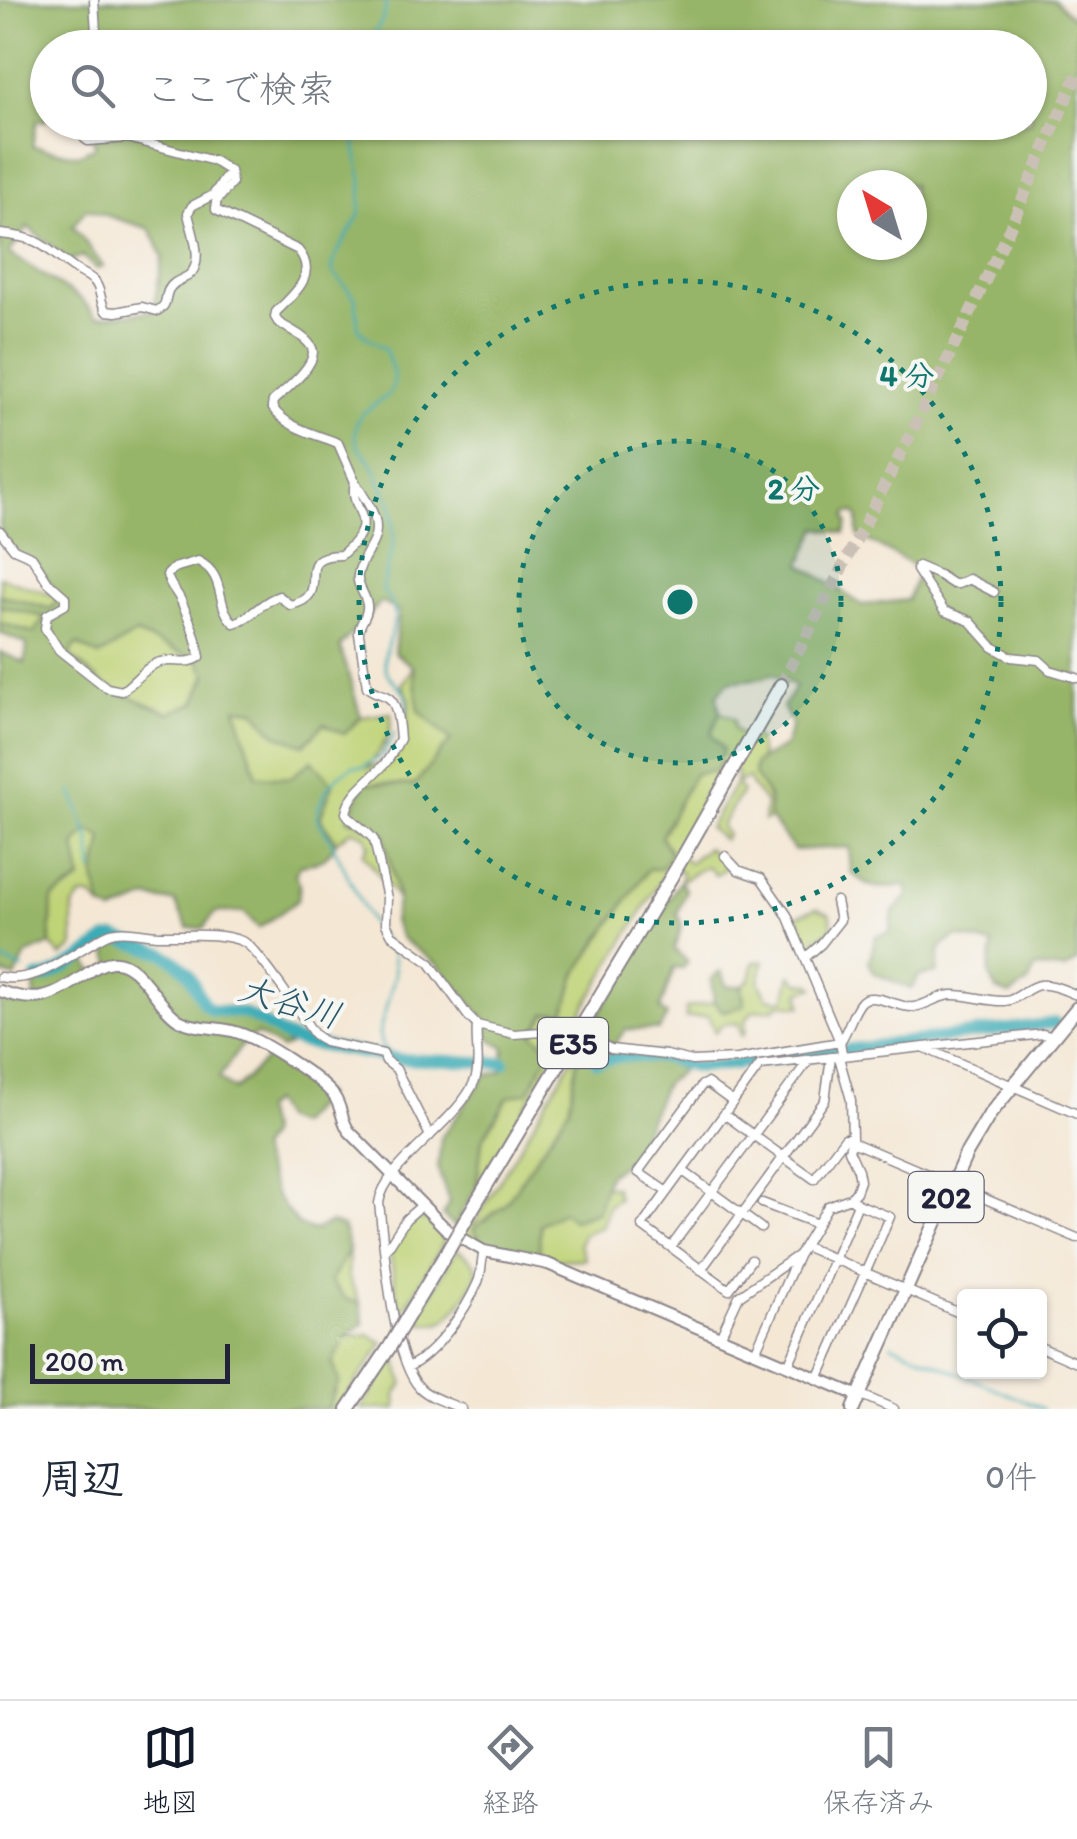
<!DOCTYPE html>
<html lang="ja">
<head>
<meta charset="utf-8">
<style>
	body { margin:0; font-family:Itim,"Klee One",sans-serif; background:#f2f2f3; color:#1f2937 }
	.controls { position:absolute; right:30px; bottom:30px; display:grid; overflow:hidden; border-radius:10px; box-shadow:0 2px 8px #0004 }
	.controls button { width:90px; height:90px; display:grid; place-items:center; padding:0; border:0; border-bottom:2px solid #e0e1e3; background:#fff; color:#1f2937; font:50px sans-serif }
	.compass { position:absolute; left:837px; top:170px; width:90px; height:90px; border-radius:50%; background:#fff; box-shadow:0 2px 8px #0004; rotate:322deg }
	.scale { position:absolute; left:30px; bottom:25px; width:200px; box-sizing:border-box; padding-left:10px; border:5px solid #22223b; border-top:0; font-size:28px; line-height:35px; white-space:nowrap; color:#22223b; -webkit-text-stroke:8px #f6f6f2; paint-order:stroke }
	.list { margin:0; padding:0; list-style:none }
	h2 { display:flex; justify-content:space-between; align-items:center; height:130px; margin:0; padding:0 40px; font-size:42px }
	h2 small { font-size:32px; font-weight:400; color:#747a83 }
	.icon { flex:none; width:55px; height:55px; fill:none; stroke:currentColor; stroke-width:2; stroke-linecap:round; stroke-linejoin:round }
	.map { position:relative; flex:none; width:1077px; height:1409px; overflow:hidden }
	.search { position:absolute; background:#fff; box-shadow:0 2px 8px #0004; left:30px; right:30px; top:30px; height:110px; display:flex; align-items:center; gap:25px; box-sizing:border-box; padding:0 35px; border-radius:55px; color:#747a83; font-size:38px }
	.sheet { height:290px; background:#fff }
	nav { display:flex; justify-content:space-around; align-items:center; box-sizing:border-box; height:140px; border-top:2px solid #e0e1e3; background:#fff; font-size:28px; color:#747a83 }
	nav a { display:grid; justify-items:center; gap:5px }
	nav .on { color:#111827 }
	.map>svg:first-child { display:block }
</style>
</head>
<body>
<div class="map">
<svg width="1077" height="1409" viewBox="0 0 1077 1409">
	<rect width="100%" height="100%" fill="#f6f6f2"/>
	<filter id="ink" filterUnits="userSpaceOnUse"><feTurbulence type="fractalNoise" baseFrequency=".01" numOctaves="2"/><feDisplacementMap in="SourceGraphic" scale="20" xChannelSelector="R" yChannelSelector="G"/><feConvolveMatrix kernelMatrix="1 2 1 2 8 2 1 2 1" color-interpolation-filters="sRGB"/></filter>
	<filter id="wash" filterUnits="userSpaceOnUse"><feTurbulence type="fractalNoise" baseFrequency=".0048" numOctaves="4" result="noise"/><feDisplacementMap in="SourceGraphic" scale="40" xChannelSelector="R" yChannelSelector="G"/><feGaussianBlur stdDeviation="2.25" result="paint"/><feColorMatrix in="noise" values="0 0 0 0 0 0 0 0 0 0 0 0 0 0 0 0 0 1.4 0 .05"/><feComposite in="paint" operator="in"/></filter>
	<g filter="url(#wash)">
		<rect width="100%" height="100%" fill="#f4e7d4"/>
		<path fill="#bfd377" stroke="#707a59" stroke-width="2.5" d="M 0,577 L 59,597 L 51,609 L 0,595 Z
			M 0,606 L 46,617 L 35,633 L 0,623 Z
			M 136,634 L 199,660 L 207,674 L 195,703 L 169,713 L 107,687 L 68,655 L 77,644 L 99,656 Z
			M 413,667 L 419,711 L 451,740 L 414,785 L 348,819 L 384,833 L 398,899 L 363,854 L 369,845 L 365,835 L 352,830 L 336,842 L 320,817 L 333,784 L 312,760 L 290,778 L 257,776 L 235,708 L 255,710 L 275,734 L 324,724 L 344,734 L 361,717 L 391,713 C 394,737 379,750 368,768 L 389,762 L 404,739 L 410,700 L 402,685 Z
			M 720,712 L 734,719 L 734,728 L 742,736 L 747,733 L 758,739 L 761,756 C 745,777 765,782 769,801 C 770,806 770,812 770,818 L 764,821 L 766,803 L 752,787 L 748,778 L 737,782 L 742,791 L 721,826 L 727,835 L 724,840 L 709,828 L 736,782 L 737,773 L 727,767 L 704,796 L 681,854 L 688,863 L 707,848 L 730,865 L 715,875 L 707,866 L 680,881 L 682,872 L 669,866 L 476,1189 L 482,1140 L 508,1097 L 552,1048 L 533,1035 L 546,1013 L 565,1012 L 576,974 L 649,868 L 662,868 L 671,853 L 661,837 L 694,773 L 717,771 L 711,734 Z
			M 88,830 L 103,838 L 95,877 L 102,907 L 91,896 L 82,896 L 73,907 L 73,948 L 61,956 L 50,944 L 52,899 L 81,880 L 75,846 Z
			M 816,908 L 829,913 C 839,934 818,938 802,944 L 792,918 Z
			M 764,961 L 759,982 L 768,998 L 785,1000 L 791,975 L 799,983 L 812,984 L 814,987 L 800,992 L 802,1006 L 777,1004 L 775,1009 L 753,1011 L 745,1021 L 745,1032 L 742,1036 L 738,1023 L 723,1024 L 715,1032 L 708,1016 L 686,1018 L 686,1008 L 714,1002 L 723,1011 L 744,1006 L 742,986 L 750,979 L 754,962 Z
			M 596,1018 L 597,1048 L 578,1058 L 569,1108 L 505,1205 L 473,1229 L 484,1245 L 454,1226 L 460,1216 L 474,1224 Z
			M 604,1187 L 615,1187 L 618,1199 L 608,1206 L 602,1226 L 583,1234 L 579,1244 L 585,1259 L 558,1260 L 539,1255 L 540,1224 L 563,1211 L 596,1212 Z
			M 417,1219 L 427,1220 L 446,1238 L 403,1312 L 399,1307 L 390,1254 L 406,1226 Z
			M 457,1249 C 462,1253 473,1260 476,1266 C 482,1278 453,1317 442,1322 C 433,1325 425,1323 416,1321 Z
			M 349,1250 L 348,1276 L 360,1303 L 346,1299 L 330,1281 Z
			M 369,1335 L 384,1343 L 337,1409 L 327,1409 L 338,1381 L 332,1363 L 347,1336 Z
			M 395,1352 L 403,1383 L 396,1395 L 397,1409 L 361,1409 Z"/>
		<path fill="#97b568" stroke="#5c6c52" stroke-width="2.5" fill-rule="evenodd" d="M 0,0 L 1054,0 L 1077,21 L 1077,962 L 1065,969 L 1035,968 L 1029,982 L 1010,995 L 997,990 L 989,974 L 993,945 L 957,936 L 940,948 L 937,973 L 919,976 L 911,989 L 874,973 L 869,962 L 876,936 L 890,932 L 893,912 L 908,896 L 906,885 C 878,889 872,891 851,872 L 849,847 L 794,850 L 770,818 L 769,797 L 754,775 L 755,763 L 785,746 L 792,724 L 783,707 L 795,687 L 772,674 L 764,678 L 729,682 L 717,695 L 720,712 L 711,734 L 723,749 L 717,771 L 694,774 L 661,837 L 671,853 L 661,869 L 648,869 L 576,974 L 565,1012 L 546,1013 L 533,1034 L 552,1048 L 528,1092 L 508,1097 L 482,1140 L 476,1189 L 454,1226 L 443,1216 L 449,1202 L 438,1169 L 441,1138 L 486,1075 L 502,1071 L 505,1047 L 489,1038 L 483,1017 L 438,965 L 402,939 L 393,921 L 398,899 L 384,833 L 348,819 L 365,783 L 414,785 L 451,740 L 419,711 L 413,667 L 394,652 L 399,612 L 381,602 L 340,646 L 361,717 L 344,734 L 324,724 L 304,745 L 275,734 L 255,710 L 236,708 L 257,776 L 290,778 L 312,760 L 333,784 L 320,817 L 336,842 C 326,861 321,862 300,865 L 295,875 L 300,884 L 298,900 L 259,928 L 244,912 L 216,912 L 203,928 L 188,928 L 175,902 L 148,898 L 113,913 L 102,907 L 95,877 L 103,838 L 88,830 L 75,846 L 81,879 L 52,899 L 50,944 L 26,955 L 15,978 L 0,973 L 0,652 L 25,663 L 27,644 L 0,633 L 0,623 L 34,633 L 45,617 L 0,606 L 0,595 L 51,609 L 59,597 L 35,562 C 16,557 5,547 0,527 ZM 48,48 L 1030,48 L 1030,122 L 85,122 L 96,146 L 78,155 L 32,146 L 37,121 L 47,120 ZM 852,185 L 912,185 L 912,245 L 852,245 ZM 86,209 L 150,229 L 163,257 L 153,311 L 97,317 L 82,300 L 9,253 L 28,227 L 69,261 L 83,256 L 97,269 L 103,266 L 73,226 ZM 855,512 L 858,517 L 858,535 L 920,569 L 907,600 L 862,605 L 801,564 L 818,528 L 845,533 L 848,523 L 846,517 L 848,513 ZM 136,634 L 198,660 L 207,675 L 195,703 L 169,713 L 107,687 L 69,655 L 77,644 L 99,656 Z
			M 680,881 L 686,891 L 677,913 L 682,926 L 674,949 L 688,962 L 682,969 L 674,968 L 660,1009 L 667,1016 L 659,1030 L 626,1029 L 617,1041 L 611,1059 L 664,1061 L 682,1070 L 665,1084 L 631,1158 L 608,1175 L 597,1212 L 573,1220 L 563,1212 L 540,1224 L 539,1255 L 484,1245 L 473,1229 L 505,1205 L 569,1108 L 578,1057 L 597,1048 L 596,1018 Z
			M 115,933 L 163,956 L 186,974 L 202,1005 L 210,1012 L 240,1014 L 265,1027 L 289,1045 L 282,1049 L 257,1034 L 244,1042 L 219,1078 L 234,1090 L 269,1057 L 325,1095 L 297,1125 L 282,1119 L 272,1102 L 263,1109 L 269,1134 L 259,1150 L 276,1196 L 298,1225 L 313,1231 L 331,1223 L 343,1227 L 349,1250 L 330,1281 L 346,1299 L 360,1303 L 364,1323 L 347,1336 L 332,1363 L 339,1381 L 327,1409 L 0,1409 L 0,998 L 15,1004 L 35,1003 L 34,980 L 83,955 L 94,974 L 112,966 L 103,939 Z
			M 721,971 L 726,986 L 742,986 L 744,1006 L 723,1011 L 714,1002 L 711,979 Z"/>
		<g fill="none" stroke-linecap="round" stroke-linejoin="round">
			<path stroke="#3aabb6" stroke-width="2.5" d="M 363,48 C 373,34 389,18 385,0
				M 358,122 L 353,131 L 362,182 L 360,214 L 335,257 L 332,271 L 356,299 L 358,327 L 365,336 L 385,349 L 393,372 L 394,384 L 388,395 L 364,412 L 357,421 L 355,434 L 358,447 L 370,460 L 392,507 L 394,541 L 382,589 C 386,596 392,603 394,611 C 397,629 382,647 385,666 C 387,681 404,685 406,698 C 408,706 404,715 403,722
				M 72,791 L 90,841 L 93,871
				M 0,959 L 23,969
				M 390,1057 L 381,1044 L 379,1033 L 395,975 L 393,954 L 369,919 L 329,837 L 317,819 L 318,809 L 327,789 L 338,776 L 353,766 L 362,767 L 382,756 L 395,733
				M 891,1344 L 1043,1409"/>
			<path stroke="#3aabb6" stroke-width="12" d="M 37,978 L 47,977 L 79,960 L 107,939 L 116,938 L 163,953 L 177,962 L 188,973 L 204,1004 L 212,1010 L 243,1013 L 265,1024 L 284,1036 L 300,1042 L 397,1059 L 504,1063
				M 597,1062 L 623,1056 L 666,1058 L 693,1067 L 718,1066 L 1055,1023"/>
		</g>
	</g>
	<g filter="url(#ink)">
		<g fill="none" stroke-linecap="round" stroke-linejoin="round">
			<path stroke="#cac0b5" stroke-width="8" stroke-dasharray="8 4" stroke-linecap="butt" d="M 555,1031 L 592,1040"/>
			<path stroke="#cac0b5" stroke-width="12" stroke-dasharray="12 6" stroke-linecap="butt" d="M 781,685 C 856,541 932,397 1000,249 C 1027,191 1051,133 1077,75"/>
			<defs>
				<path id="street" d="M 94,0 L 97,48
					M 84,122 L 84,138 L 88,141 L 128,138 L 214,161 L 230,171
					M 230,171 L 232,183 L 216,202 L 216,210 L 298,250 C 319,275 293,295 276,312 L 275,317 L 278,322 C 288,329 306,336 312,348 C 319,364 284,391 273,401 L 272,407 C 286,428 315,434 338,443 L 355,482
					M 0,234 C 42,238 41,245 73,268 C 79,272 88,275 94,281 C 102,289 99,301 106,311 L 116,312 L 142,307 L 157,311 C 168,304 164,302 168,291 C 172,282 181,280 188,276 C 206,263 191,230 188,213 L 192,206 L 213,195 L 230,171
					M 0,531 L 14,549 L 32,557 L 48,582 L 65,597 L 65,605 L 47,615 L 45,628 L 59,650 L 107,688 L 122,691 C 134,683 147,665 160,662 C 175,658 187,666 200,657 C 197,639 190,620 182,603 C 178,592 169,586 167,575 L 174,568 L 198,561 C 228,576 214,606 234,623 C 251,619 261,601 279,596 L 290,605 C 338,595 287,555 341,555 C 385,518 347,513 355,482 C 367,503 385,521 371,546 C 366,555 359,565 358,575 C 356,586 366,594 367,605 C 369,616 358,623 359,634 L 367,687 C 375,694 383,693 390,699 C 398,706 399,729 400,739 C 396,746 392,754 387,761 C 374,778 350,790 346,813 C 353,824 366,829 374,840 L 387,898 L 386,924 L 392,935 L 429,962 L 468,1016 L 477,1025 C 475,1042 481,1064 475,1080 C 459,1122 384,1164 379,1203 C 384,1244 392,1360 420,1388 C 430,1398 449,1403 462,1409
					M 994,592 L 969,579 L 958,584 L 953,584 L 939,575 L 918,566 L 917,570 L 944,611 L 970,621 L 993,647 L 1011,657 L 1039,660 L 1050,670 L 1077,678
					M 725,856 L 738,870 L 761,878 L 787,915 L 840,1042
					M 806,957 L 821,944 L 840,920 L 836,901
					M 0,977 C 39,985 74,951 106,935 C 121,927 143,935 159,935 C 186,936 219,931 244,942 C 257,948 303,1018 314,1034 L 325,1042 L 383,1054 L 386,1061 L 396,1069 L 430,1136
					M 477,1025 L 514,1034 L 555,1031
					M 592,1040 L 611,1049 L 666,1055 L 692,1061 L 737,1059 L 840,1042 L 842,1053 L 840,1061 L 851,1100 L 852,1138 L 849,1150 L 858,1170 L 860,1181 L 856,1192 L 850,1198 L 828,1206 L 798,1256 L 755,1352
					M 840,1042 C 848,1031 853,1010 862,1001 C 873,991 900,1009 914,1007 C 927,1005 937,996 951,995 C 969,994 987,1002 1005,1001 C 1019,1000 1027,986 1040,985 C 1051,983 1066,991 1077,995
					M 925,1048 L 1077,1114
					M 724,1114 L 814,1179 L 845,1138 L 852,1138
					M 852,1142 L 1077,1238
					M 683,1171 L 761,1228
					M 667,1192 L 638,1172 L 702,1085 L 707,1083 L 733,1102
					M 762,1203 L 817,1224
					M 804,1246 L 964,1315
					M 671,1247 L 809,1060
					M 385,1249 L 390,1244 L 406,1219 L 422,1205
					M 751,1260 L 729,1290 L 642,1226 L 760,1065 L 1043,1034 L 1053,1037
					M 701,1270 L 825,1100 L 831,1057
					M 720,1337 L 739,1296 L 797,1256
					M 1040,1347 L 1077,1363
					M 788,1366 L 858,1204
					M 408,1367 C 436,1354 466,1310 478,1282 C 482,1273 481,1261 484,1251
					M 818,1379 L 890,1217 L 858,1204 L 850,1198
					M 859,1396 L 866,1397 L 894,1409"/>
				<path id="secondary" d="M 0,991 C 38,1005 52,997 85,975 C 93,969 101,963 112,962 C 139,959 157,1007 179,1020 C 197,1030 220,1026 239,1033 C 261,1040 321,1078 334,1096 C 342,1107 341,1120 349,1131 L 448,1231 L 484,1251 L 548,1264 L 859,1396"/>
				<path id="highway" d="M 468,1216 L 676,869 L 781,685
					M 408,1316 L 450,1247
					M 348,1409 L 389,1348
					M 853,1409 L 966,1154 L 990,1114 L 1077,1008"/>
			</defs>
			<use href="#street" stroke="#8b8488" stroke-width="11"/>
			<use href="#secondary" stroke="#8b8488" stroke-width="14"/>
			<use href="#highway" stroke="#8b8488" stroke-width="16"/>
			<use href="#street" stroke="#fff" stroke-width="8"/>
			<use href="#secondary" stroke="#fff" stroke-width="10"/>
			<use href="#highway" stroke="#fff" stroke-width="12"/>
			<defs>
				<path id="highway-bridge" d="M 450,1247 L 468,1216
					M 389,1348 L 408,1316"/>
			</defs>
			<use href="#highway-bridge" stroke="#8b8488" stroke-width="16" stroke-linecap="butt"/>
			<use href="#highway-bridge" stroke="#fff" stroke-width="12"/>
		</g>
	</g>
	<circle cx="680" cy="602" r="161" fill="#0f766e" fill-opacity=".12"/>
	<g fill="none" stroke="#0f766e" stroke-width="5" stroke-dasharray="5 10">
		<circle cx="680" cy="602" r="161"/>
		<circle cx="680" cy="602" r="321"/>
	</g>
	<g text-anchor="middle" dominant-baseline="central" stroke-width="8" stroke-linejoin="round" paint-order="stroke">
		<g fill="#f6f6f2" stroke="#626272" stroke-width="2.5">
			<rect x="538" y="1018" width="70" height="50" rx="8"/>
			<rect x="908.5" y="1172" width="75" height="50" rx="8"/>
		</g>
		<g font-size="30" font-weight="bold" fill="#22223b">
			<text x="573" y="1043">E35</text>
			<text x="946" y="1197">202</text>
		</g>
		<g font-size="35" font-style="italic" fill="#2c596c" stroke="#f6f6f2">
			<text transform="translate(290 1002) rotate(17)">大谷川</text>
		</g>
	</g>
	<circle cx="680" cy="602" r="15" fill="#0f766e" stroke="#f6f6f2" stroke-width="5"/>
	<g font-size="30" text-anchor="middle" font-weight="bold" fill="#0f766e" stroke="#f6f6f2" stroke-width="8" stroke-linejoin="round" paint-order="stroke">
		<text x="907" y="386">4 分</text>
		<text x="794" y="499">2 分</text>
	</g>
</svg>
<div class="controls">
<button><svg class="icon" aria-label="locate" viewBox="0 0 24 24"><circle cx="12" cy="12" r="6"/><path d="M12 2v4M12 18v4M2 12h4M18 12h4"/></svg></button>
</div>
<svg class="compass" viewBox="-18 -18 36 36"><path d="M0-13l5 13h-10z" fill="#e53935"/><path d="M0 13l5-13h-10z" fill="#747a83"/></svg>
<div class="scale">200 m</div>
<div class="search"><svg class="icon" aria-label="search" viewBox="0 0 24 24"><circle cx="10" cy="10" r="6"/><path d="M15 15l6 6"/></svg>ここで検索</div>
</div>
<section class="sheet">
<h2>周辺<small>0件</small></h2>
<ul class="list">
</ul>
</section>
<nav>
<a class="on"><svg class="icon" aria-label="map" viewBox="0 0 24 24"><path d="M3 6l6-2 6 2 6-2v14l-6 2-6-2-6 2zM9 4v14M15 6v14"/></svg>地図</a>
<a><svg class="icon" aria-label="directions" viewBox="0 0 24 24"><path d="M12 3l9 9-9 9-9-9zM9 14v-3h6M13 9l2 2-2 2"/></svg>経路</a>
<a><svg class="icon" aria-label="saved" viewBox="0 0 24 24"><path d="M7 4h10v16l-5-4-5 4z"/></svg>保存済み</a>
</nav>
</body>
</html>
